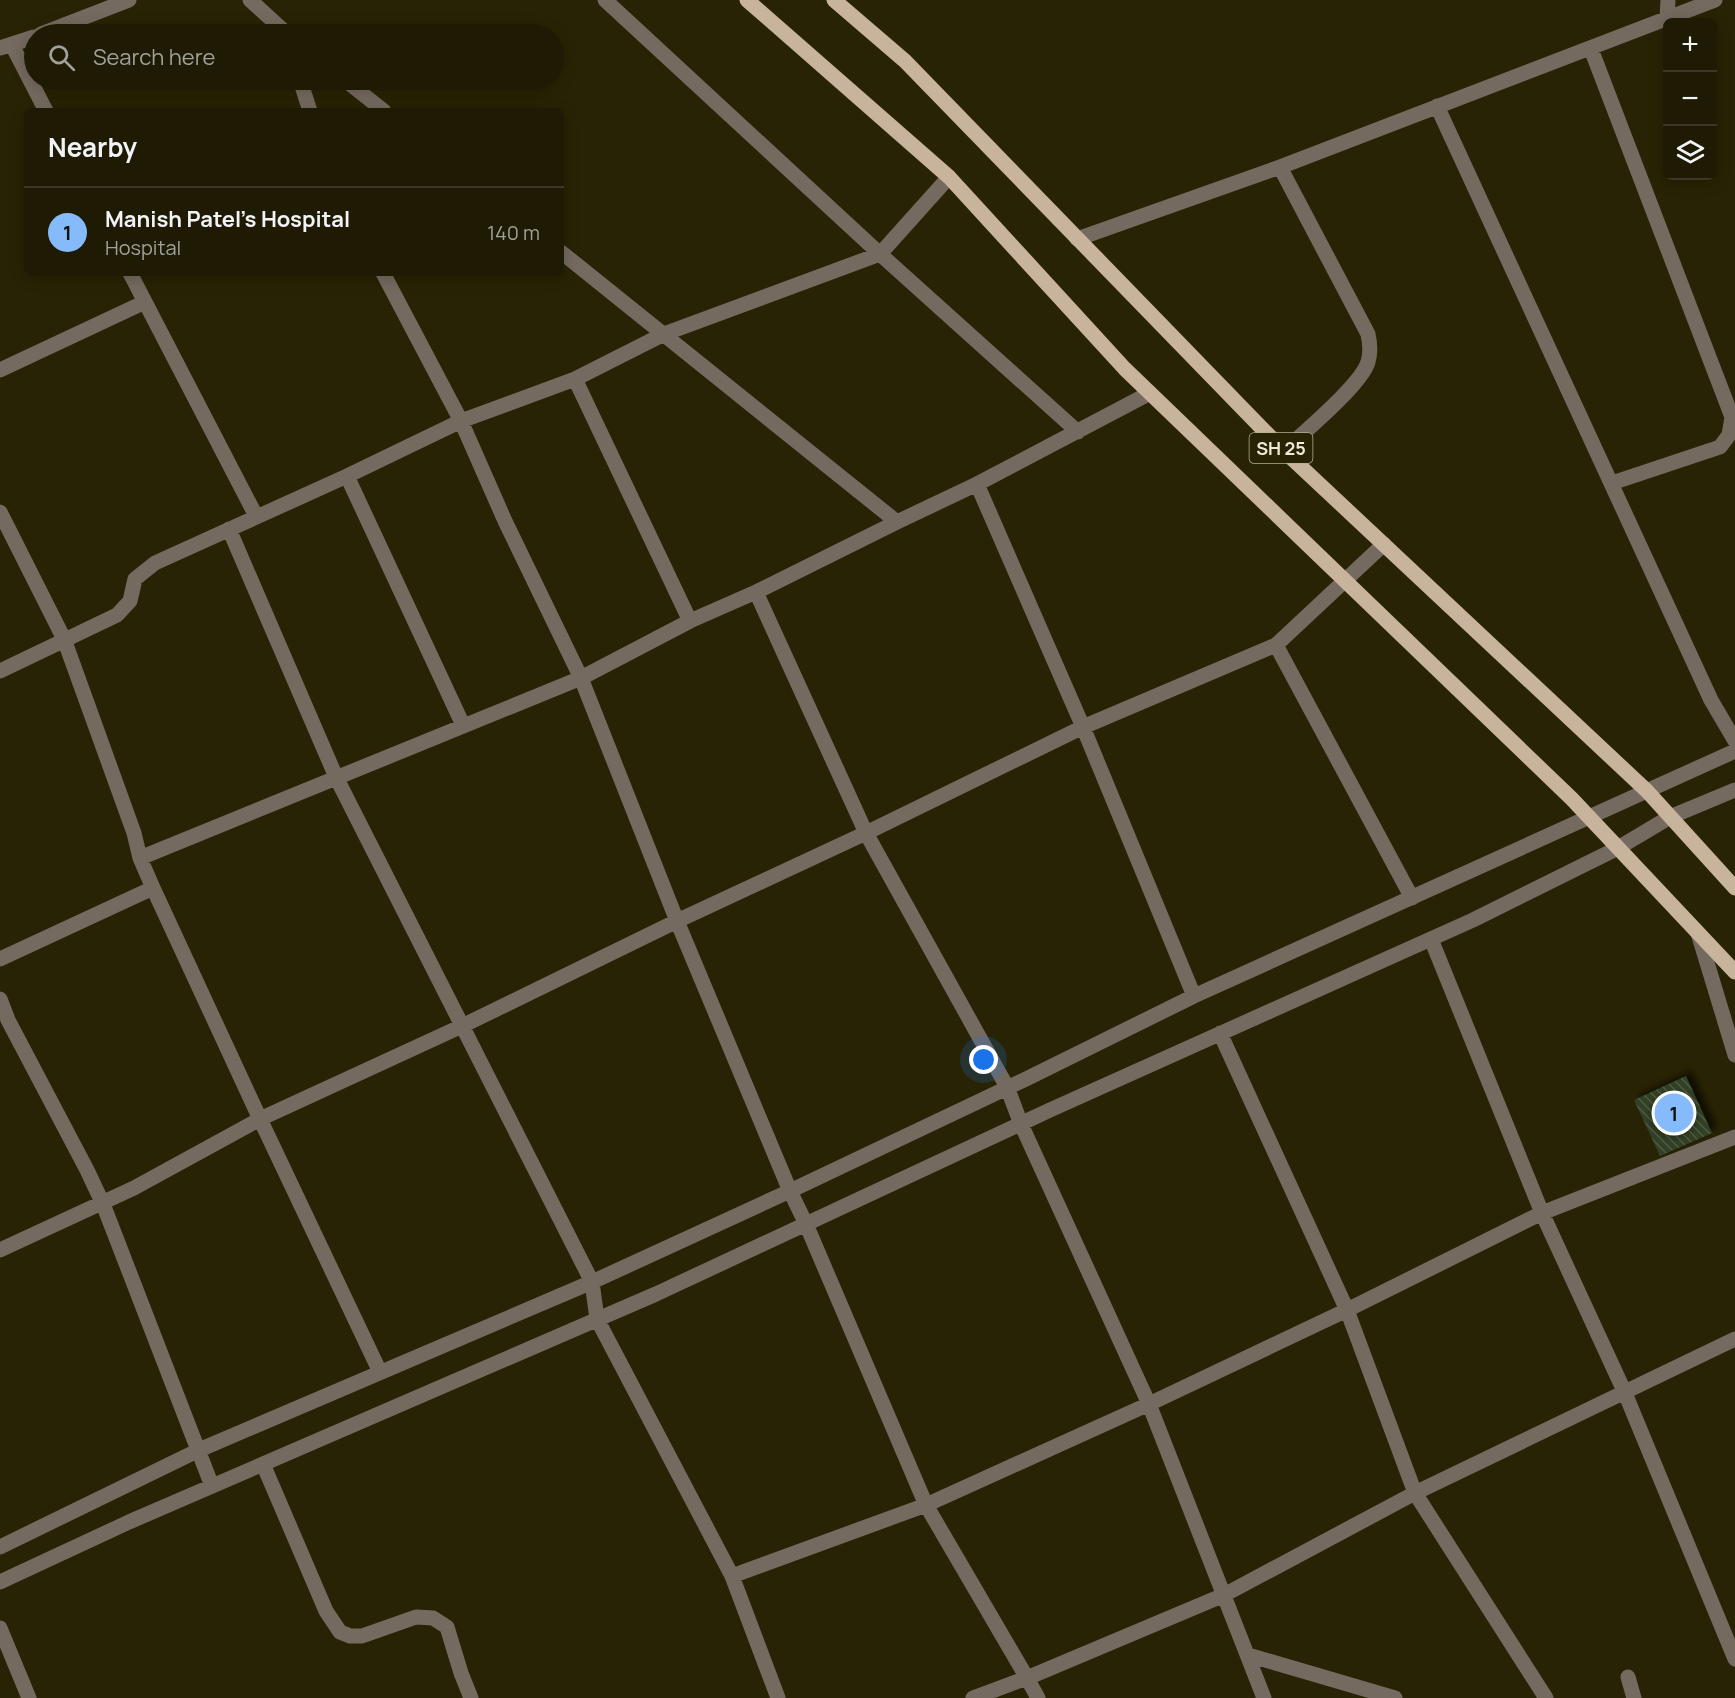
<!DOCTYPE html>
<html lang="en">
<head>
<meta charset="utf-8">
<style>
	body { margin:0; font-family:Manrope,sans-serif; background:#26230d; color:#f1f3f6 }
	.controls { position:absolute; right:18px; top:18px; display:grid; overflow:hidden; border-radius:9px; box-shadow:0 3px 15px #0003 }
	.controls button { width:54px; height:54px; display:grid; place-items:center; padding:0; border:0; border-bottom:2px solid #3c3825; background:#1e1a03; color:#f1f3f6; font:30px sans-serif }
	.you { position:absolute; left:984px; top:1060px; width:21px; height:21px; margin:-15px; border:4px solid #fff; border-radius:50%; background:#1a73e8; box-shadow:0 0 0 9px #1a73e833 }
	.badge { display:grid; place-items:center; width:39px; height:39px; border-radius:50%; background:#86bbfb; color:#111; font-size:20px; font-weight:700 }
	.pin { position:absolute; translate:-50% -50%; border:3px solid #fff; box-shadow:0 2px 6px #0006 }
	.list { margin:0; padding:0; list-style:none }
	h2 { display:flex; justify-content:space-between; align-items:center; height:78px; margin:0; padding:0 24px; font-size:26px }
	h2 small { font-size:20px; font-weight:400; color:#a1a19a }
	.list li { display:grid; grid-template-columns:39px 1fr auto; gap:18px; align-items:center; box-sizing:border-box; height:90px; padding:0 24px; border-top:2px solid #3c3825 }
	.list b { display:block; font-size:22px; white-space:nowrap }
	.list p { margin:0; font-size:20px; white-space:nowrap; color:#a1a19a }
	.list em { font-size:20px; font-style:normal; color:#a1a19a }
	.icon { flex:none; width:33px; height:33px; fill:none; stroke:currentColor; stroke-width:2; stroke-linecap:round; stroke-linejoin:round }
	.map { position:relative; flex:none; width:1735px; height:1698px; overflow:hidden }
	.search { position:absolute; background:#1e1a03; box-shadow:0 3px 15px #0003; left:24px; top:24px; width:540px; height:66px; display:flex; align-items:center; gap:15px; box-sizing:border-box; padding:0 21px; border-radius:33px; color:#a1a19a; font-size:22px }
	.panel { position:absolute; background:#1e1a03; box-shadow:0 3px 15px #0003; left:24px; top:108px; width:540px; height:168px; border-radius:9px }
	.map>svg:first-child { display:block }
</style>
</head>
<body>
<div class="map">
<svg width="1735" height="1698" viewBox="0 0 1735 1698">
	<defs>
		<pattern id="building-back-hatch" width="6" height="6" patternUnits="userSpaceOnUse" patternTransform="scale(1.5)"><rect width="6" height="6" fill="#313f25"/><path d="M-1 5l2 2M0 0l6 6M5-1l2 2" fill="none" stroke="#4f5b44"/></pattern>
		<filter id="shadow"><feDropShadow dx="5.5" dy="-5.5" stdDeviation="3" flood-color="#0009"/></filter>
	</defs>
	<rect width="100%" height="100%" fill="#282304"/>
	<path fill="url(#building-back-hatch)" filter="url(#shadow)" d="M 1686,1076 L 1712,1133 L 1660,1156 L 1634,1100 Z"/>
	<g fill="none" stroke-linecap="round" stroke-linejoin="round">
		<path stroke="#756a5f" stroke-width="15" d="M 250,0 L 284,31 L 285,34
			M 605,0 L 880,254 L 1078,432
			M 1667,18 L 1668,0
			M 41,34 L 129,0
			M 12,45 L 46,111
			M 0,48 L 34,37
			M 1591,49 L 1732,417 L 1729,435 L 1720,447 L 1612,483
			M 300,80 L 310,111
			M 345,80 L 384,111
			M 1437,106 L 1711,700 L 1735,741
			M 1280,167 L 1368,334 C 1370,343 1371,352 1368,362 C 1361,385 1304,432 1284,451
			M 1077,239 L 1280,167 L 1715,0
			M 561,252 L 897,522 L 977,484 L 1150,393
			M 130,273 L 256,516
			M 383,273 L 461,421 L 505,521 L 581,678 L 677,921 L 790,1191 L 806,1224 L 926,1505 L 1027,1678 L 1224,1595 L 1415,1493 L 1735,1339
			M 0,370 L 145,302
			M 575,379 L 690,621
			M 347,476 L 463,725
			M 977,484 L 1083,727 L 1194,996
			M 0,512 L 64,639 L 134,833 L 140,858 L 153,888 L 260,1119 L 380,1372
			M 229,529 L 336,777 L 592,1282 L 597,1319 L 732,1576 L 778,1698
			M 756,592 L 866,833 L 1007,1087 L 1021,1124 L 1149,1404 L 1264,1698
			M 1276,645 L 1412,898
			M 0,671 L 117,615 L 130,601 L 135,579 L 155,563 L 347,476 L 461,421 L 575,379 L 664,334 L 880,254 L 949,177
			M 140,858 L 581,678 L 690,621 L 756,592 L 897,522
			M 1698,933 L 1735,1055
			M 1431,939 L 1542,1213 L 1625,1393 L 1735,1659
			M 0,959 L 153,888
			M 0,999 L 8,1020 L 87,1170 L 103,1204 L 212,1486
			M 1220,1033 L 1347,1310 L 1415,1493 L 1546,1698
			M 0,1250 L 134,1188 L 260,1119 L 462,1026 L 677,921 L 866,833 L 1083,727 L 1276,645 L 1384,544
			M 263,1464 L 326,1611 L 340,1632 L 350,1636 L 362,1636 L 416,1617 L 433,1618 L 447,1627 L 461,1673 L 471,1698
			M 0,1547 L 199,1450 L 592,1282 L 790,1191 L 1026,1079 L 1194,996 L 1735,751
			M 732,1576 L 926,1505 L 1149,1404 L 1347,1310 L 1542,1213 L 1735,1137
			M 0,1582 L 129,1522 L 656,1294 L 1050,1110 L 1473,920 L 1618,848 L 1670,817 L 1735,790
			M 0,1628 L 29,1698
			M 1248,1655 L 1395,1698
			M 1628,1677 L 1634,1698
			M 973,1698 L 1027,1678 L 1038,1698"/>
		<path stroke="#c8b39c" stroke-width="15" d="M 747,0 L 949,177 L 1125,369 L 1572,799 L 1735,972
			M 834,0 L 905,61 L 1284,451 L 1647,791 L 1735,888"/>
	</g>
	<g text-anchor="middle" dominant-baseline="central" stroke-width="4.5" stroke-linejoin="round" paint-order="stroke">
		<rect fill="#282304" stroke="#b2ae98" stroke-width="1.5" x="1249.5" y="433" width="63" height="30" rx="4.5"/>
		<g font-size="18" font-weight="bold" fill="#edead8">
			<text x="1281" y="448">SH 25</text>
		</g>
	</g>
</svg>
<div class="controls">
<button>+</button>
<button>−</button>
<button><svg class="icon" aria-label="layers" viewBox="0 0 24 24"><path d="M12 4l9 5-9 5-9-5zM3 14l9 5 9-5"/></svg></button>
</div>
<div class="you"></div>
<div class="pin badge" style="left:1674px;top:1113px">1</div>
<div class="search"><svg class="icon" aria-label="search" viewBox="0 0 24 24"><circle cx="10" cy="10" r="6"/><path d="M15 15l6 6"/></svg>Search here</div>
<section class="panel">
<h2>Nearby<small></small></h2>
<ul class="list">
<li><span class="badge">1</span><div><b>Manish Patel's Hospital</b><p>Hospital</p></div><em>140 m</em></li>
</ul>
</section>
</div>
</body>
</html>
